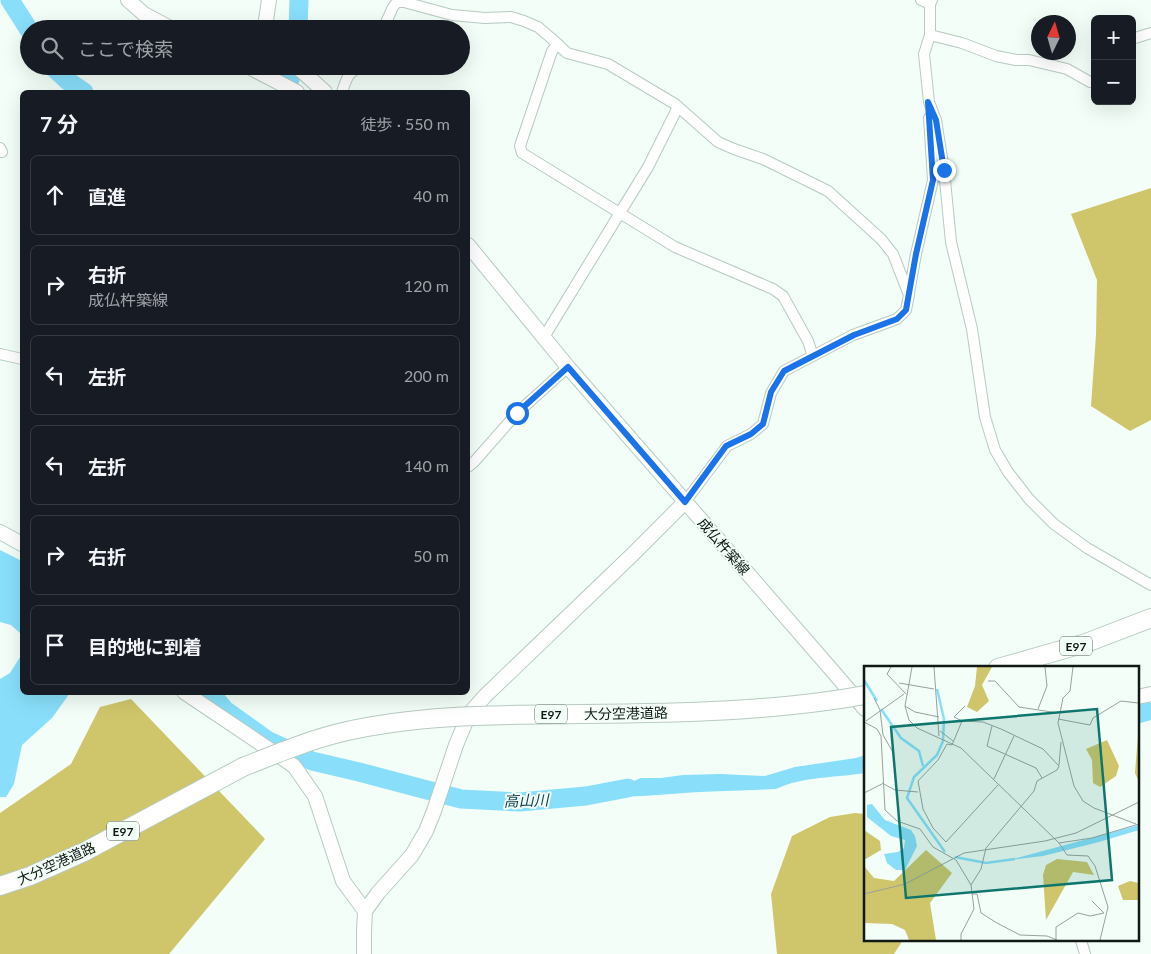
<!DOCTYPE html>
<html lang="ja">
<head>
<meta charset="utf-8">
<style>
	body { margin:0; font-family:Lato,"Noto Sans JP",sans-serif; background:#242831; color:#f1f3f6 }
	.controls { position:absolute; right:15px; top:15px; display:grid; overflow:hidden; border-radius:8px; box-shadow:0 5px 20px #0002 }
	.controls button { width:45px; height:45px; display:grid; place-items:center; padding:0; border:0; border-bottom:1px solid #363941; background:#171b24; color:#f1f3f6; font:25px sans-serif }
	.compass { position:absolute; left:1031px; top:15px; width:45px; height:45px; border-radius:50%; background:#171b24; box-shadow:0 5px 20px #0002; rotate:5deg }
	.stop { position:absolute; width:15px; height:15px; margin:-11px; border:4px solid #1a73e8; border-radius:50%; background:#fff }
	.stop.end { background:#1a73e8; border-color:#fff; box-shadow:0 1px 5px #0008 }
	.list { margin:0; padding:0; list-style:none }
	h2 { display:flex; justify-content:space-between; align-items:center; height:65px; margin:0; padding:0 20px; font-size:21px }
	h2 small { font-size:16px; font-weight:400; color:#9ea1a6 }
	.list li { display:grid; grid-template-columns:32px 1fr auto; gap:15px; align-items:center; box-sizing:border-box; height:80px; margin:0 10px 10px; padding:0 10px; border:1px solid #363941; border-radius:8px }
	.list b { display:block; font-size:19px; white-space:nowrap }
	.list p { margin:0; font-size:16px; white-space:nowrap; color:#9ea1a6 }
	.list em { font-size:16px; font-style:normal; color:#9ea1a6 }
	.icon { flex:none; width:28px; height:28px; fill:none; stroke:currentColor; stroke-width:2; stroke-linecap:round; stroke-linejoin:round }
	.map { position:relative; flex:none; width:1151px; height:954px; overflow:hidden }
	.search { position:absolute; background:#171b24; box-shadow:0 5px 20px #0002; left:20px; top:20px; width:450px; height:55px; display:flex; align-items:center; gap:12px; box-sizing:border-box; padding:0 18px; border-radius:28px; color:#9ea1a6; font-size:19px }
	.panel { position:absolute; background:#171b24; box-shadow:0 5px 20px #0002; left:20px; top:90px; width:450px; height:605px; border-radius:8px }
	.map>svg:first-child { display:block }
</style>
</head>
<body>
<div class="map">
<svg width="1151" height="954" viewBox="0 0 1151 954">
	<rect width="100%" height="100%" fill="#f2fef7"/>
	<path fill="#cfc66b" d="M 1151,188 L 1151,420 L 1130,431 L 1091,406 L 1096,335 L 1097,280 L 1071,214 Z
		M 131,699 L 265,839 L 169,954 L 0,954 L 0,813 L 71,764 L 100,707 Z
		M 855,813 L 865,814 L 865,940 L 903,940 L 894,954 L 777,954 L 771,894 L 792,836 L 830,817 Z"/>
	<path fill="#89dffa" d="M 0,550 L 22,561 L 22,652 L 20,633 L 11,625 L 0,622 Z
		M 22,654 L 22,692 L 70,693 L 52,718 L 22,745 L 14,784 L 6,797 L 0,797 L 0,679 L 10,673 Z
		M 1144,701 L 1151,703 L 1151,720 L 1137,724 L 1137,703 Z
		M 865,755 L 865,773 C 835,778 804,776 776,789 C 741,791 706,791 671,794 C 644,796 619,798 593,796 L 610,791 L 641,778 L 661,778 L 683,775 L 720,774 L 765,776 L 795,767 L 856,758 Z"/>
	<g fill="none" stroke-linecap="round" stroke-linejoin="round">
		<path stroke="#89dffa" stroke-width="19" d="M 10,0 L 29,30
			M 298,29 L 299,0
			M 52,66 L 68,81 L 84,92
			M 286,92 L 294,66
			M 210,692 L 225,710 L 267,740 L 312,761 L 359,772 L 461,799 L 520,802 L 586,796 L 628,788"/>
		<defs>
			<path id="street" d="M 921,0 L 930,4
				M 932,0 L 930,4 L 930,35 L 924,54 L 929,102 L 936,120 L 944,170 L 951,242 L 972,329 L 985,417 L 995,450 L 1008,472 L 1029,499 L 1054,524 L 1087,548 L 1151,585
				M 383,29 L 393,7 L 397,2 L 404,2 L 452,15 L 485,18 L 511,17 L 524,21 L 538,27 L 551,38 L 567,53 L 608,64 L 675,104 L 718,142 L 734,149 L 763,159 L 828,191 L 881,239 L 893,254 L 909,295 L 906,310 L 897,319 L 853,335 L 784,371 L 771,393 L 763,424 L 751,434 L 727,446 L 685,502
				M 930,35 L 962,43 L 996,56 L 1016,60 L 1029,60 L 1067,69 L 1090,82 L 1095,82
				M 1132,39 L 1151,33
				M 558,44 L 552,51 L 520,146 L 522,153 L 675,247 L 773,289 L 783,296 L 808,341 L 813,356
				M 342,92 C 347,78 347,72 363,66
				M 0,148 L 2,152
				M 909,293 L 916,254 L 933,180 L 929,118
				M 544,337 L 648,167 L 678,107
				M 0,354 L 22,359
				M 468,467 L 474,462 L 517,413 L 568,367
				M 1081,940 L 1085,954"/>
			<path id="secondary" d="M 128,0 L 144,14 L 172,29
				M 268,29 L 266,20 L 269,0
				M 247,66 L 297,92
				M 296,66 L 325,92
				M 468,245 L 568,367 L 830,668 L 865,709
				M 0,532 L 22,544
				M 184,692 L 294,766 L 315,796 L 343,881 L 365,911
				M 1137,697 L 1151,694
				M 364,954 L 364,932 L 365,911 L 378,893 L 412,855 L 426,831 L 434,811 L 456,745 L 469,714 L 485,696 L 632,555 L 685,502"/>
			<path id="highway" d="M 998,668 L 1086,643 L 1151,618
				M 0,886 L 30,876 L 84,852 L 243,767"/>
		</defs>
		<use href="#street" stroke="#b7cbc0" stroke-width="12"/>
		<use href="#secondary" stroke="#b7cbc0" stroke-width="16"/>
		<use href="#highway" stroke="#b7cbc0" stroke-width="20"/>
		<use href="#street" stroke="#fff" stroke-width="10"/>
		<use href="#secondary" stroke="#fff" stroke-width="14"/>
		<use href="#highway" stroke="#fff" stroke-width="18"/>
		<defs>
			<path id="highway-bridge" d="M 243,767 C 276,754 309,740 343,732 C 421,714 502,715 581,714 C 674,713 773,712 865,695"/>
		</defs>
		<use href="#highway-bridge" stroke="#b7cbc0" stroke-width="20" stroke-linecap="butt"/>
		<use href="#highway-bridge" stroke="#fff" stroke-width="18"/>
	</g>
	<g fill="none" stroke-linecap="round" stroke-linejoin="round">
		<path stroke="#1a73e8" stroke-width="6" d="M 517,413 L 568,367 L 685,502 L 726,446 L 751,434 L 763,424 L 771,392 L 784,371 L 854,335 L 897,319 L 906,310 L 916,254 L 933,180 L 928,102 L 936,120 L 944,170"/>
	</g>
	<g text-anchor="middle" dominant-baseline="central" stroke-width="4" stroke-linejoin="round" paint-order="stroke">
		<g fill="#f2fef7" stroke="#555e59" stroke-width="1">
			<rect x="1060" y="636.5" width="32" height="19" rx="4"/>
			<rect x="535" y="704.5" width="32" height="19" rx="4"/>
			<rect x="107" y="821.5" width="32" height="19" rx="4"/>
		</g>
		<g font-size="12" font-weight="bold" fill="#121915">
			<text x="1076" y="646">E97</text>
			<text x="551" y="714">E97</text>
			<text x="123" y="831">E97</text>
		</g>
		<g font-size="14" fill="#121915" stroke="#f2fef7">
			<text transform="translate(724 546) rotate(49)">成仏杵築線</text>
			<text transform="translate(626 713) rotate(-1)">大分空港道路</text>
			<text transform="translate(56 863) rotate(-24)">大分空港道路</text>
		</g>
		<g font-size="15" font-style="italic" fill="#0f4351" stroke="#f2fef7">
			<text transform="translate(526 800) rotate(-2)">高山川</text>
		</g>
	</g>
	<g transform="translate(864 666)">
		<rect width="275" height="275" fill="#f2fef7"/>
		<path d="M 113,1 L 128,1 L 118,19 L 125,35 L 113,46 L 103,41 L 111,20 ZM 275,57 L 275,116 L 271,107 ZM 243,74 L 255,100 L 252,110 L 236,121 L 229,117 L 228,94 L 222,83 ZM 0,164 L 16,175 L 17,184 L 0,194 ZM 62,184 L 88,207 L 66,237 L 72,274 L 45,274 L 41,264 L 28,258 L 0,257 L 0,200 L 10,212 L 30,215 ZM 193,193 L 223,196 L 230,209 L 209,206 L 182,254 L 179,209 L 182,199 ZM 266,215 L 275,217 L 275,234 L 259,234 L 254,220 Z" fill="#cfc66b"/>
		<path d="M 8,138 L 21,154 L 47,164 L 51,170 L 53,180 L 41,204 L 32,204 L 23,197 L 20,188 L 34,186 L 40,182 L 41,174 L 27,170 L 3,151 L 3,139 ZM 275,159 L 275,164 L 235,176 L 179,190 L 146,194 Z" fill="#89dffa"/>
		<path fill="none" stroke="#89dffa" stroke-width="2.5" d="M 0,14 L 13,35M 73,23 L 80,53 L 79,75 L 73,89 L 50,111 L 43,132 L 81,186M 17,43 L 37,72 L 55,85 L 59,100M 91,191 L 122,197 L 151,193"/>
		<path fill="none" stroke="#98a29d" stroke-width="1" d="M 27,1 L 23,8 L 42,28M 48,1 L 41,40 L 45,54 L 53,62 L 97,82 L 195,177 L 228,172 L 275,158M 70,1 L 75,70M 209,1 L 206,25 L 199,32 L 194,57 L 210,120 L 219,135 L 230,142 L 272,158M 124,15 L 131,15 L 155,41 L 194,47M 35,17 L 70,23M 10,32 L 16,44 L 19,69 L 30,88M 41,40 L 51,46 L 75,51M 174,43 L 183,20 L 181,1M 194,53 L 226,59 L 229,52 L 257,35 L 274,37M 2,55 L 40,28M 98,55 L 90,51 L 101,40M 0,56 L 13,63 L 17,70 L 21,144 L 33,155 L 56,163 L 69,181 L 92,194 L 107,219M 128,60 L 123,80 L 172,102 L 178,112M 76,65 L 89,75M 195,99 L 197,76M 130,113 L 150,70M 18,117 L 31,124 L 54,126M 0,127 L 18,118M 195,177 L 203,189 L 224,190 L 231,200 L 244,241 L 236,274M 0,228 L 41,218 L 100,187 L 181,175 L 212,167 L 275,136M 108,228 L 113,228 L 117,247 L 133,257 L 156,269 L 183,270 L 193,274M 228,235 L 240,247M 97,274 L 97,268 L 110,243 L 107,219 L 117,203 L 122,182 L 170,125 L 173,115 L 193,104 L 195,100 L 179,83 L 137,63 L 119,56 L 98,55 L 88,79 L 83,78 L 74,94 L 54,115 L 59,143 L 69,162 L 82,176 L 134,119M 192,274 L 192,261 L 214,247 L 226,250 L 240,247"/>
		<path fill="#0f766e" fill-opacity="0.15" stroke="#0f766e" stroke-width="2.5" d="M 233,43 L 248,214 L 42,232 L 27,61 Z"/>
		<rect width="275" height="275" fill="none" stroke="#121915" stroke-width="2.5"/>
	</g>
</svg>
<div class="controls">
<button>+</button>
<button>−</button>
</div>
<svg class="compass" viewBox="-18 -18 36 36"><path d="M0-13l5 13h-10z" fill="#e53935"/><path d="M0 13l5-13h-10z" fill="#9ea1a6"/></svg>
<div class="stop" style="left:517px;top:413px"></div>
<div class="stop end" style="left:944px;top:170px"></div>
<div class="search"><svg class="icon" aria-label="search" viewBox="0 0 24 24"><circle cx="10" cy="10" r="6"/><path d="M15 15l6 6"/></svg>ここで検索</div>
<section class="panel">
<h2>7 分<small>徒歩 · 550 m</small></h2>
<ul class="list">
<li><svg class="icon" aria-label="ahead" viewBox="0 0 24 24"><path d="M12 20V5M6 11l6-6 6 6"/></svg><div><b>直進</b></div><em>40 m</em></li>
<li><svg class="icon" aria-label="right" viewBox="0 0 24 24"><path d="M7 20v-9h11M14 6l5 5-5 5"/></svg><div><b>右折</b><p>成仏杵築線</p></div><em>120 m</em></li>
<li><svg class="icon" aria-label="left" viewBox="0 0 24 24"><path d="M17 20v-9H6M10 6l-5 5 5 5"/></svg><div><b>左折</b></div><em>200 m</em></li>
<li><svg class="icon" aria-label="left" viewBox="0 0 24 24"><path d="M17 20v-9H6M10 6l-5 5 5 5"/></svg><div><b>左折</b></div><em>140 m</em></li>
<li><svg class="icon" aria-label="right" viewBox="0 0 24 24"><path d="M7 20v-9h11M14 6l5 5-5 5"/></svg><div><b>右折</b></div><em>50 m</em></li>
<li><svg class="icon" aria-label="arrive" viewBox="0 0 24 24"><path d="M6 21V4h12l-3 4 3 4H6"/></svg><div><b>目的地に到着</b></div></li>
</ul>
</section>
</div>
</body>
</html>
